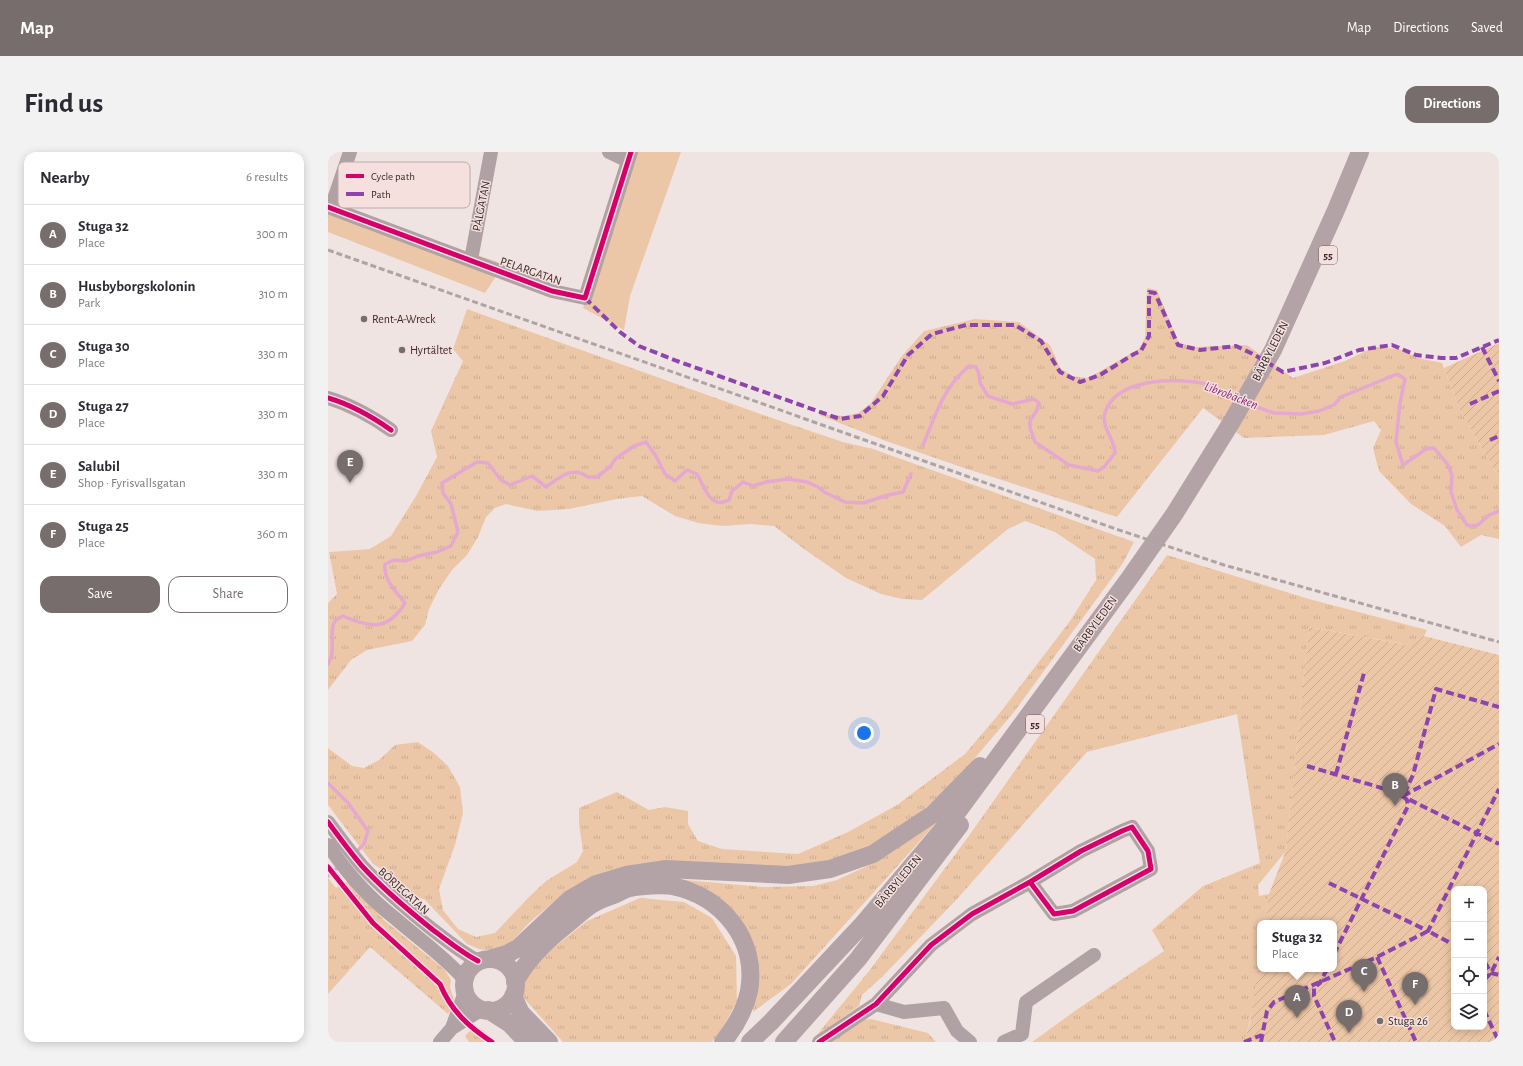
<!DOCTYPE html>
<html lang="en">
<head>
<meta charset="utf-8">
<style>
	body { margin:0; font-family:"Alegreya Sans",sans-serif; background:#f2f2f3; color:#2b2b33 }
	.controls { position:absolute; right:12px; bottom:12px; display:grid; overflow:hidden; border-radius:8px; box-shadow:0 2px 10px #0003 }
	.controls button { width:36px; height:36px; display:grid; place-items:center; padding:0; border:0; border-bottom:1px solid #e1e1e2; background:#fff; color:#2b2b33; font:20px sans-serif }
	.you { position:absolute; left:536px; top:581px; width:14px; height:14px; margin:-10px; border:3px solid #fff; border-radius:50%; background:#1a73e8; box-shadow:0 0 0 6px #1a73e833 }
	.badge { display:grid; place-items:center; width:26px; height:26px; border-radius:50%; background:#766d6c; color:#fff; font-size:13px; font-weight:700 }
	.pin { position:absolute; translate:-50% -33px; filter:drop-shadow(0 1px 2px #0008) }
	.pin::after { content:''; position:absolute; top:21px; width:14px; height:12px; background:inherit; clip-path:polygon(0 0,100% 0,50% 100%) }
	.popup { position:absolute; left:929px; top:768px; width:80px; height:52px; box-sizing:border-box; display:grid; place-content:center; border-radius:8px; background:#fff; filter:drop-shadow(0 1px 3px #0005); font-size:13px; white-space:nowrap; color:#7c7c81 }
	.popup b { font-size:15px; color:#2b2b33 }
	.popup::after { content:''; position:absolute; left:50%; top:100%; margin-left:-8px; border:8px solid transparent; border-top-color:#fff }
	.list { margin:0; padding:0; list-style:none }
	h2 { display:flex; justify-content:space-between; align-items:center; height:52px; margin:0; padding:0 16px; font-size:17px }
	h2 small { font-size:13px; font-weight:400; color:#7c7c81 }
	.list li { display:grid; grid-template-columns:26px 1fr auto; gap:12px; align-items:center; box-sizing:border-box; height:60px; padding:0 16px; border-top:1px solid #e1e1e2 }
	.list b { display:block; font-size:15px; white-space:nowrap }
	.list p { margin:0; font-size:13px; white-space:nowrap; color:#7c7c81 }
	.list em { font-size:13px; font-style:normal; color:#7c7c81 }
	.actions { display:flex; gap:8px; padding:12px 16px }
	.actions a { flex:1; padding:9px 0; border:1px solid #766d6c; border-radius:12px; text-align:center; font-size:14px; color:#766d6c }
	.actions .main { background:#766d6c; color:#fff }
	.icon { flex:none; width:22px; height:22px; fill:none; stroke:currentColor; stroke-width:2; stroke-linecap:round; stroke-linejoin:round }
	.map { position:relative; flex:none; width:1171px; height:890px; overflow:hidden; border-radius:12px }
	header { display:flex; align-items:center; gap:24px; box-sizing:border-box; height:56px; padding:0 20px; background:#766d6c; color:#fff }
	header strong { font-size:19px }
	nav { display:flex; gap:22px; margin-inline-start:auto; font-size:14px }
	.intro { display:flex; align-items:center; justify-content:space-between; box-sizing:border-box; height:96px; padding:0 24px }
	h1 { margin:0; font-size:28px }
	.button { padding:10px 18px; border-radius:12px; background:#766d6c; color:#fff; font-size:14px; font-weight:700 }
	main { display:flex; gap:24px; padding:0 24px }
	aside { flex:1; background:#fff; border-radius:12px; box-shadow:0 2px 10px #0003 }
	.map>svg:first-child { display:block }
</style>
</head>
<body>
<header>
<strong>Map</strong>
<nav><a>Map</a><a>Directions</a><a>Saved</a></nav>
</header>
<div class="intro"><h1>Find us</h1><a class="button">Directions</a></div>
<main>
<aside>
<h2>Nearby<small>6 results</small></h2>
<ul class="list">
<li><span class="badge">A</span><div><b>Stuga 32</b><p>Place</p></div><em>300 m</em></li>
<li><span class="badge">B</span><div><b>Husbyborgskolonin</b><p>Park</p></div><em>310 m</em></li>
<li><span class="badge">C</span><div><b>Stuga 30</b><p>Place</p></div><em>330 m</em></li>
<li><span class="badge">D</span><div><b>Stuga 27</b><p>Place</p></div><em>330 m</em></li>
<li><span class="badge">E</span><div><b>Salubil</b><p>Shop · Fyrisvallsgatan</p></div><em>330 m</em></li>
<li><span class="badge">F</span><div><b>Stuga 25</b><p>Place</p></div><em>360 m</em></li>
</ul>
<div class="actions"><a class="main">Save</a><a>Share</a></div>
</aside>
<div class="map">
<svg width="1171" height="890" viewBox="0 0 1171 890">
	<defs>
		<pattern id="grass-tufts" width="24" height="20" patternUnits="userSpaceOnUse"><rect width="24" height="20" fill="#ecc7a7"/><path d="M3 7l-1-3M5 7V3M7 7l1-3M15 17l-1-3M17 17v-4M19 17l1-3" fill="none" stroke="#cbab90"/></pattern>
		<pattern id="garden-furrows" width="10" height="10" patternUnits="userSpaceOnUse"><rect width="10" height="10" fill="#ecc7a7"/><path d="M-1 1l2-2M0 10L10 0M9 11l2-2" fill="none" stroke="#cbab90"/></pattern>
	</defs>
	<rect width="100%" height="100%" fill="#f0e4e3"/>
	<path fill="url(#grass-tufts)" d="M 819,136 L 829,138 L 851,191 L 868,195 L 919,193 L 965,226 L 1017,209 L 1046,195 L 1071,197 L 1090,206 L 1114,211 L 1132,258 L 1166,318 L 1171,322 L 1171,387 L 1153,383 L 1133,395 L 1117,374 L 1083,352 L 1051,319 L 1045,296 L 1053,278 L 1046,269 L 996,283 L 916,286 L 875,256 L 789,365 L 636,316 L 558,289 L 491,263 L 495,261 L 501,263 L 516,264 L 530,261 L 543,251 L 573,205 L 596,179 L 647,167 L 691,170 L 722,193 L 732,216 L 744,224 L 760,226 L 811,197 L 817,186 Z
		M 139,157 L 438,264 L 515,290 L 545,297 L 806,390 L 795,411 L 686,560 L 636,619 L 604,651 L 541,699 L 482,715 L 341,711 L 232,745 L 202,770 L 178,796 L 170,800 L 151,797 L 139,792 L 97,748 L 69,737 L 56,719 L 45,712 L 0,653 L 0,596 L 24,614 L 36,616 L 51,608 L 67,593 L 90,590 L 106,601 L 120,614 L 132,635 L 135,661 L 127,693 L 111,737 L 115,758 L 130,777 L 148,785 L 167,781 L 201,745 L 218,729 L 249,710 L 255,699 L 251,672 L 251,656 L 289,640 L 321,658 L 337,655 L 360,659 L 360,672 L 370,689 L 394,697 L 470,702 L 520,680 L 569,653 L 637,602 L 671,562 L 742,469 L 768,428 L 767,407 L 727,380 L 697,369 L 680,377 L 594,448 L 574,447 L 553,442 L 518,426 L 476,397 L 446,374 L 423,372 L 394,374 L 370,371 L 347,364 L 314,344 L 289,347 L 241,357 L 209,359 L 178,352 L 167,356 L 158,365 L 150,385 L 139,403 L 124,418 L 111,437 L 101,457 L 97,473 L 84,489 L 39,498 L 23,508 L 0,538 L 0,451 L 9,442 L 1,400 L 42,397 L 63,384 L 88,344 L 109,305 L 103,279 L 135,209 L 125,197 Z
		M 839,403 L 981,447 L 1099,478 L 1096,484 L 1081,493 L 981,475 L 958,699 L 930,733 L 931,744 L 941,742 L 937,771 L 932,771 C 932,811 928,852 916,890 L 704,890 L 751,856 L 836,799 L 824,778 L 875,734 L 932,711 L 909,562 L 759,600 L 630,746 L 555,824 L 534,843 L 531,854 L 488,884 L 541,819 L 640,685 Z
		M 610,669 L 463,832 L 425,860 L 428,811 L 396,753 L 357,728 L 435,735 L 485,734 L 509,728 L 552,708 Z
		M 0,726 L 8,736 L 20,729 L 56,768 L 117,818 L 123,828 L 122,835 L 127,852 L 120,862 L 42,795 L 0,842 Z
		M 312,746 L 356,750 L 384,766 L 408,804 L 409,849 L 393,879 L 384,890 L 235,890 L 194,844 L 194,829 L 210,808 L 259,769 Z
		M 543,867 L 600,881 L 608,890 L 504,890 L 519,870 Z
		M 147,873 L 156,879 L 165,890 L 141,890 L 137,884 Z"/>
	<path fill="#ecc7a7" d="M 309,0 L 353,0 L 302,144 L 296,178 L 255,156 Z
		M 0,54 L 176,112 L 157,141 L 0,80 Z"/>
	<path fill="url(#garden-furrows)" fill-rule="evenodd" d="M 1171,191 L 1171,322 L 1166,318 L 1132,258 L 1116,216 Z
		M 981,475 L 1080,493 L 1096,484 L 1171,503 L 1171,890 L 916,890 L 922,871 L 932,802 L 932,817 L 1006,817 L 1006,771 L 937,771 L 941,742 L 958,698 ZM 1126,737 L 1156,737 L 1156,875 L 1126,875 Z"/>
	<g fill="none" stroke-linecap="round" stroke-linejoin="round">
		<path stroke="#e5a8d0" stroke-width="3.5" d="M 920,252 L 946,261 L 973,262 L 991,259 L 1006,253 L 1013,245 L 1069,222 L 1077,227 L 1072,251 L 1068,290 L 1075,313 L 1098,297 L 1106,296 L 1120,313 L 1124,323 L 1123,340 L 1129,358 L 1139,373 L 1144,374 L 1150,373 L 1161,363 L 1171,359
			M 595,293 C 608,262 615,236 641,214 L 648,215 L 651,222 L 652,231 L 660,244 L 684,252 L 706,247 L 711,251 L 709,258 L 702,269 L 702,276 L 707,290 L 741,313 L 770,319 L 776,315 L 787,301 C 787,287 773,276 777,261 C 787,226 849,225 878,232 C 889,235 900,243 911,248
			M 0,512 C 9,498 0,479 7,469 C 9,467 13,465 15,464 C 42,476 60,479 77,451 C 68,440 55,427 57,412 L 66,408 L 78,409 L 90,404 L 109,400 L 123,394 L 130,380 L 123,352 L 115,341 L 114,331 L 149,310 L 160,311 L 173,328 L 182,333 L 204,324 L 218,335 C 231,326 244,313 260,325 L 269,325 L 283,314 L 287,307 L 306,294 L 318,290 L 328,304 L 337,322 L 347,329 L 359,318 L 369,322 C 376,334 382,358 401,348 L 404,339 L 415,330 L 425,334 L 438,330 L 460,327 L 479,330 L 490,335 L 496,340 L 517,350 L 535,351 L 560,343 L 575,340 L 583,322
			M 0,631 L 20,651 L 40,679 L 36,692 L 27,701
			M 0,724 L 11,714"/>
		<path stroke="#afa1a4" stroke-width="14" d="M 281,0 L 300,9
			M 0,55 L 224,139 L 257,146 L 303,0
			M 3,56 L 22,0
			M 143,108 L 163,0
			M 0,246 C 24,253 43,264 63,278
			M 0,670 C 11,685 22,700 34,714 C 55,737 80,758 105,778 C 120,789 134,801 150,809
			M 0,693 C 18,720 42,747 68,767 C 91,787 116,804 137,828
			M 548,852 L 576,860 L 616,856 L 629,879 L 642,890
			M 124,876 L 137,840
			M 112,890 L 124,876 L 154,857
			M 491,890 L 548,852 L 603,793 L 644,762 L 702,730 L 753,699 L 794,679 L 804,675 L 820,699 L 823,717 L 745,759 L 726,762 L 702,730
			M 676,890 L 694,882 L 698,850 L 766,803"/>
		<path stroke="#b3a3a6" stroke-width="18" d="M 162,807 L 179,802 L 190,796 L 242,747 L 268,732 L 298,723 L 338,717 L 460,723 L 502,717 L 545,702 L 605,662 L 652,614
			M136 833a26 26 0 1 1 52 0a26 26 0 1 1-52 0Z
			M 187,830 C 199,807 217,790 237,774 C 246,767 254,759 263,753 C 270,748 280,745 288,742 C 292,740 297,737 302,736 C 310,734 336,732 344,734 C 394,744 430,788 421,839 C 417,858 407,875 395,890
			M 185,844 L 193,861 L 221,890
			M 160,858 L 182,872 L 199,890
			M 422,890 L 443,870 L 533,774 L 631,658 L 803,424 L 847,361 L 903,271 L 945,198 L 1008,58 L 1032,0
			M 456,890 L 530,807 L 632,673"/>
		<path stroke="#afa4a5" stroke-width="3" stroke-dasharray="6 3" stroke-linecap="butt" d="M 0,98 L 788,377 L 896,413 L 1171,490"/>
		<path stroke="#8e44ad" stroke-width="4" stroke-dasharray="8 4" stroke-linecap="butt" d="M 257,146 L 292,180 L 311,194 L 349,209 L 512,267 L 532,264 L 555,244 L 580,203 L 604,182 L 638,173 L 687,173 L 713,189 L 732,220 L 752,230 L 772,223 L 806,202 L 813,199 L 821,184 L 821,140 L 827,141 L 850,193 L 872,198 L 908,194 L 925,202 L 955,220 L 997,211 L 1031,198 L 1064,193 L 1088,203 L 1113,206 L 1128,206 L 1171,188
			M 1154,195 L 1171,229
			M 1142,252 L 1171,239
			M 1162,288 L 1171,284
			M 979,614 L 1064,639 L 1171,692
			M 1008,622 L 1036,521
			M 1075,644 L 1171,592
			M 1001,731 L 1100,779 L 1171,637
			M 1006,802 L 1080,654 L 1079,648 L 1075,644 L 1085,623 L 1108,537 L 1171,555
			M 1049,805 L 1088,890
			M 1156,811 L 1158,812 L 1163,821 L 1171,823
			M 999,817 L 992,831 L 986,836 L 986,844 L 1007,890
			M 1156,828 L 1163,821 L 1171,805
			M 1156,858 L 1171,890
			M 916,890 L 934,883
			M 933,890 L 939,859 L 946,850 L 1049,805 L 1100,779 L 1126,793"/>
		<defs>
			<path id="cycleway" d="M 0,55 L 224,139 L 257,146 L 303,0
				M 0,246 C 24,253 43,264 63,278
				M 0,670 C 11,685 22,700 34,714 C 55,737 80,758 105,778 C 120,789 134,801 150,809
				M 0,715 L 45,771 L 112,832 C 123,859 141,875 164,890
				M 491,890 L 548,852 L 603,793 L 644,762 L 702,730 L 753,699 L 794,679 L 804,675 L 820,699 L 823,717 L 745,759 L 726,762 L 702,730"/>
		</defs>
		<use href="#cycleway" stroke="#f5e0de" stroke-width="8"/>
		<use href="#cycleway" stroke="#d6006c" stroke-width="5"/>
	</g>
	<g fill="#766d6c" stroke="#f5e0de" stroke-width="1.5">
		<circle cx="36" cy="167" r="4"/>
		<circle cx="74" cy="198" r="4"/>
		<circle cx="1052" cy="869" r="4"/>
	</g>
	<g text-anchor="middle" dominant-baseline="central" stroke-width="3" stroke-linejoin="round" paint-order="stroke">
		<g fill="#f5e0de" stroke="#6f6361" stroke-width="1">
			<rect x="991" y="94" width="18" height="18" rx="3"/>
			<rect x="698" y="563" width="18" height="18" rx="3"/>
		</g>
		<g font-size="11" font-weight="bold" fill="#352d2c">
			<text x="1000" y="103">55</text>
			<text x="707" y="572">55</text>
		</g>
		<g font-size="12" fill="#352d2c" stroke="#f5e0de">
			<text transform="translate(153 54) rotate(-79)">PÅLGATAN</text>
			<text transform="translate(203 119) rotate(19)">PELARGATAN</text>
			<text transform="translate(942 199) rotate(-63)">BÄRBYLEDEN</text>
			<text transform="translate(767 472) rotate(-54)">BÄRBYLEDEN</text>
			<text transform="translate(570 729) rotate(-50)">BÄRBYLEDEN</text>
			<text transform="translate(76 739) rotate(42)">BÖRJEGATAN</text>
		</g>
		<g font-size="12" fill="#352d2c" stroke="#f5e0de" text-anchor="start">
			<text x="44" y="167">Rent-A-Wreck</text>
			<text x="82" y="198">Hyrtältet</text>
			<text x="1060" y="869">Stuga 26</text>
		</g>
		<g font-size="13" font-style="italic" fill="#892b73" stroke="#f5e0de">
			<text transform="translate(903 244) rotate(21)">Librobäcken</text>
		</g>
	</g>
	<rect x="10" y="10" width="132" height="46" rx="6" fill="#f5e0de" stroke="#bbaaa9" stroke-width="1"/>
	<rect x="18" y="22" width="18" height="4" fill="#d6006c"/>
	<rect x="18" y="40" width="18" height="4" fill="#8e44ad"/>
	<g font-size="11" fill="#352d2c">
		<text x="43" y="28">Cycle path</text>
		<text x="43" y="46">Path</text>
	</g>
</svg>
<div class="controls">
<button>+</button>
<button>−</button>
<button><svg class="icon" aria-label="locate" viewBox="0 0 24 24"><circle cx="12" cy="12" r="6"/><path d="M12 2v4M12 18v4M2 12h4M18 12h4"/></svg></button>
<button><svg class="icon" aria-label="layers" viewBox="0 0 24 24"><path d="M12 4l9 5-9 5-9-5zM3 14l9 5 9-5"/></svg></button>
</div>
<div class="you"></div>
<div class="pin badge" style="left:969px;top:866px">A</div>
<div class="popup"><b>Stuga 32</b>Place</div>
<div class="pin badge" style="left:1067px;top:654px">B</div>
<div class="pin badge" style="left:1036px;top:840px">C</div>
<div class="pin badge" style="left:1021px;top:881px">D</div>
<div class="pin badge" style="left:22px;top:331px">E</div>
<div class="pin badge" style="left:1087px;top:853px">F</div>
</div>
</main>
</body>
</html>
